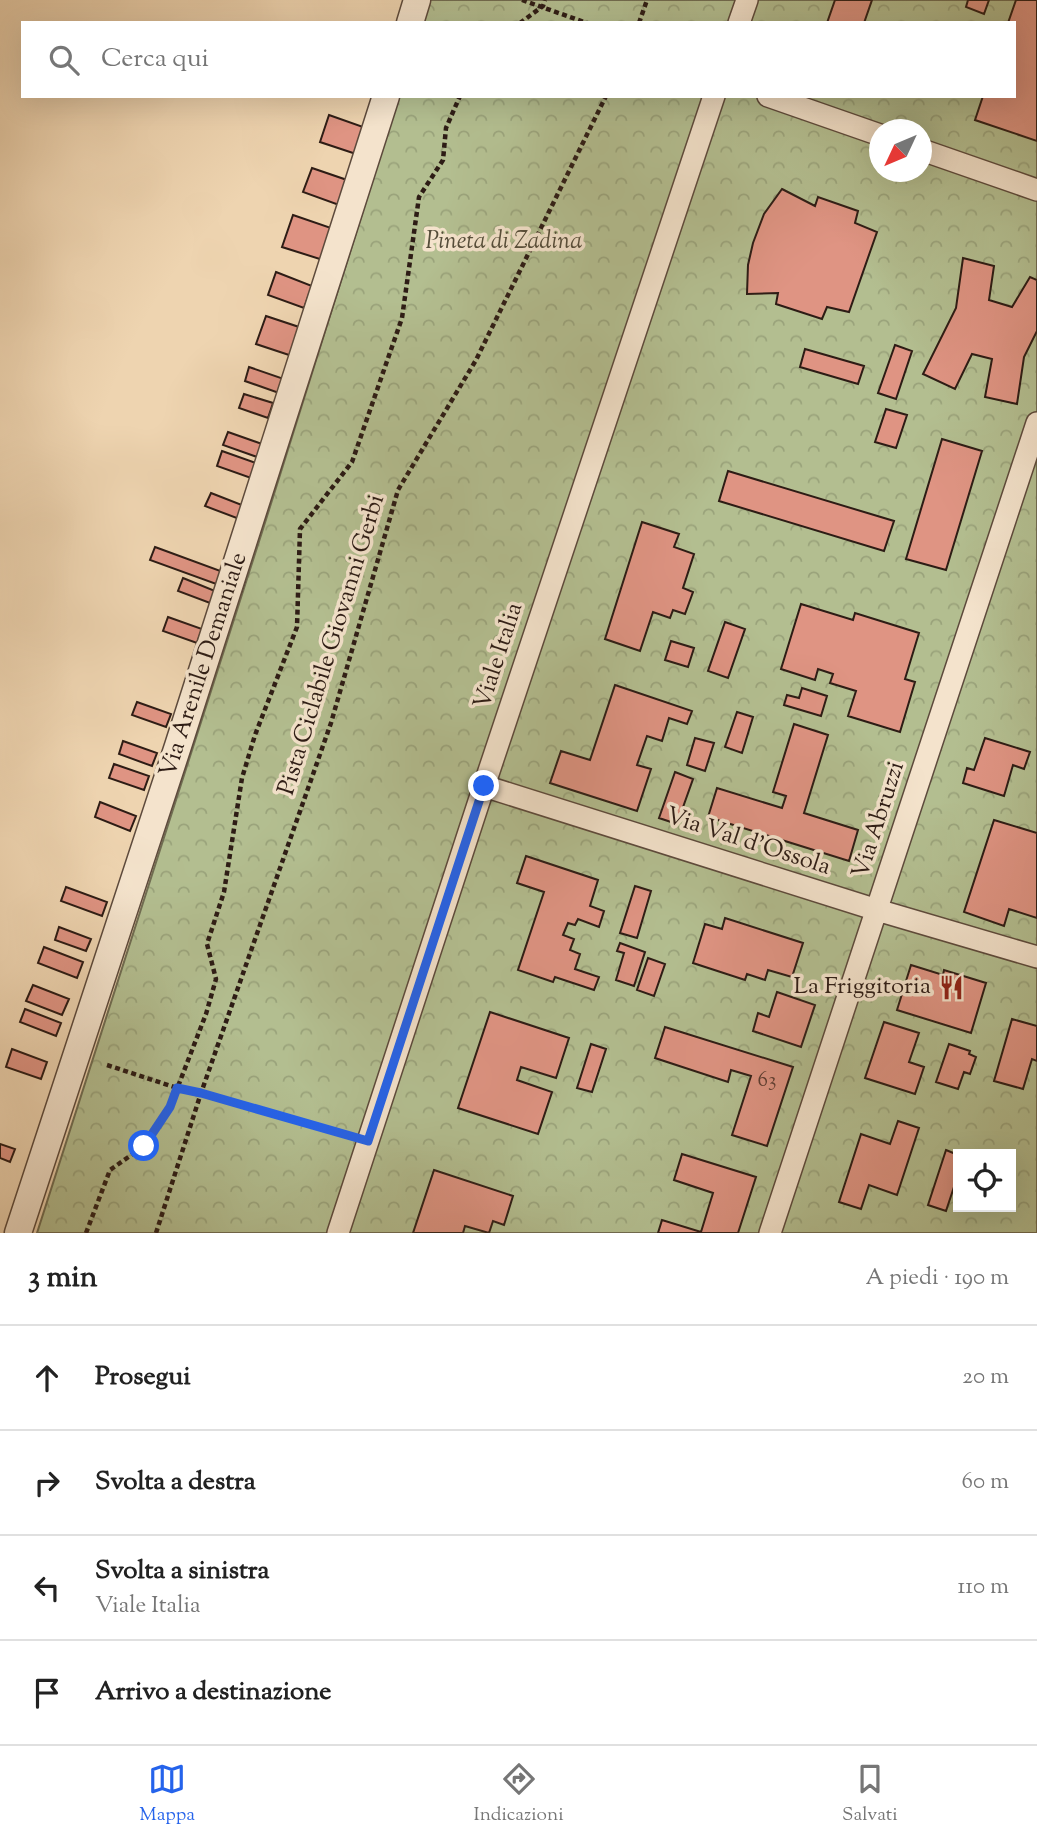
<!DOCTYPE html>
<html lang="it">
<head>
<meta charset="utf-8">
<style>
	body { margin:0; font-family:"Sorts Mill Goudy",serif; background:#f2f2f2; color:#222 }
	.controls { position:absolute; right:21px; bottom:21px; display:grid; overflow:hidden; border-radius:0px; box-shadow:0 7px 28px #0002 }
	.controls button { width:63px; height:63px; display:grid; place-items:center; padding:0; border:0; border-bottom:2px solid #e0e0e0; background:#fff; color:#222; font:35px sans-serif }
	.compass { position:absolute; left:869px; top:119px; width:63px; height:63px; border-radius:50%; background:#fff; box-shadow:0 7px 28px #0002; rotate:226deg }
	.stop { position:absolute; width:21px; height:21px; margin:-16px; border:5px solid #2563eb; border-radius:50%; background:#fff }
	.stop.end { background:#2563eb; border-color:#fff; box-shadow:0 2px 7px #0008 }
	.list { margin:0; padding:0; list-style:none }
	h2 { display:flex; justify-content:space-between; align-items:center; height:91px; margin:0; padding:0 28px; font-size:30px }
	h2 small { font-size:23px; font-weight:400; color:#767676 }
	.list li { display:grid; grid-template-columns:46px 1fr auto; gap:21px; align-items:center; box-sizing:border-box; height:105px; padding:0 28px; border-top:2px solid #e0e0e0 }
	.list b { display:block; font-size:26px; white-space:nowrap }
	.list p { margin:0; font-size:23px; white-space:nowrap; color:#767676 }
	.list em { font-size:23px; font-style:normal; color:#767676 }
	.icon { flex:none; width:38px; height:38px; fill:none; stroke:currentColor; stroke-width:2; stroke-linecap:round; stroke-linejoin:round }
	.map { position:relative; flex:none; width:1037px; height:1233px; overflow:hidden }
	.search { position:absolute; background:#fff; box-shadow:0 7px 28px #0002; left:21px; right:21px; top:21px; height:77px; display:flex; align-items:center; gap:18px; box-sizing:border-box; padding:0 24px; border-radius:0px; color:#767676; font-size:26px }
	.sheet { height:511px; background:#fff }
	nav { display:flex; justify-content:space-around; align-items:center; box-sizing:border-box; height:98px; border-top:2px solid #e0e0e0; background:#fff; font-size:19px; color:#767676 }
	nav a { display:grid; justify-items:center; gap:4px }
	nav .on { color:#2563eb }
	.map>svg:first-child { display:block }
</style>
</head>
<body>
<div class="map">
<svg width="1037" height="1233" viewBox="0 0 1037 1233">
	<defs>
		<pattern id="forest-crowns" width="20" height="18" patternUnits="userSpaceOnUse" patternTransform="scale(1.75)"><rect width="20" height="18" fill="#b3be90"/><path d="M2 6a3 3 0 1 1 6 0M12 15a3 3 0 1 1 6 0" fill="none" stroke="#9aa37b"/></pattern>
	</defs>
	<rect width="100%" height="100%" fill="#eed4b0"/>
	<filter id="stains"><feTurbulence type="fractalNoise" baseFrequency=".00286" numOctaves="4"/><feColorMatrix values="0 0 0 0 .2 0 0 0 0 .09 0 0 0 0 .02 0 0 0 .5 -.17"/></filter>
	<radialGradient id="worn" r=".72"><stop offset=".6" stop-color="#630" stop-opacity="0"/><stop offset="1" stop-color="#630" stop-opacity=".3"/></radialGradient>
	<path fill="url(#forest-crowns)" stroke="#706d52" stroke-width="2" fill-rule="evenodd" d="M 429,0 L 1037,0 L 1037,1233 L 37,1233 L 263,529 L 399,96 L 1014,96 L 1014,23 L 422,23 ZM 880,130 L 922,130 L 922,172 L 880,172 ZM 958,1154 L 1011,1154 L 1011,1207 L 958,1207 Z"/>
	<path fill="#df9483" stroke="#2d1c15" stroke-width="2" d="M 835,0 L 872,0 L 864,23 L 827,23 Z
		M 968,0 L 989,0 L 984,14 L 966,7 Z
		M 1016,0 L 1037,0 L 1037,141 L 975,120 L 983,96 L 1014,96 L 1014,23 L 1008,23 Z
		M 329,115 L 366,128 L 356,154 L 320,142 Z
		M 312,168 L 347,180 L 339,205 L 303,192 Z
		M 782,189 L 815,206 L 818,197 L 858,211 L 855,223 L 877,232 L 849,312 L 827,307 L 822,319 L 776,304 L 778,293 L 747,294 L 748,265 L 753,243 L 764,214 Z
		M 293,215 L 334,229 L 323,260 L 282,247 Z
		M 963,258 L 994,266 L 989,300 L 1012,307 L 1030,277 L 1037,280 L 1037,331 L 1024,357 L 1017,404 L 985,397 L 992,359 L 972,354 L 955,389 L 923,374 L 956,308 Z
		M 276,272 L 312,286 L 304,308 L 268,295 Z
		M 266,316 L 302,328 L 292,356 L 256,344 Z
		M 895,345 L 912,351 L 896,399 L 878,393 Z
		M 805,349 L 864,366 L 858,384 L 800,367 Z
		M 249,367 L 284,379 L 279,393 L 245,381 Z
		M 244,394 L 273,403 L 268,418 L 239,408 Z
		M 886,409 L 907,415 L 896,448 L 875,442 Z
		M 228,432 L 265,445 L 260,458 L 223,445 Z
		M 942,439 L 982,451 L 946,570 L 906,559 Z
		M 222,451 L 256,463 L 251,478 L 217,466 Z
		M 728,471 L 894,521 L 884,551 L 719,501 Z
		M 211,493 L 247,507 L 242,520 L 205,506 Z
		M 642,522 L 679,534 L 674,547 L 694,554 L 683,588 L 693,592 L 685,614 L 673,610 L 670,618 L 653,612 L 640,651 L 605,639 Z
		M 155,547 L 245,580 L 241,593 L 150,560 Z
		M 183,578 L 215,591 L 210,603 L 178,591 Z
		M 801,604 L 853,620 L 855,613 L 919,633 L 905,679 L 915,682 L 900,732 L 848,716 L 856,691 L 830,683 L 833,674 L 818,669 L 815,680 L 781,669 Z
		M 168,617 L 202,629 L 197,643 L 163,631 Z
		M 725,622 L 745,629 L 728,678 L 708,671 Z
		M 671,641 L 694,648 L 688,667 L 665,660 Z
		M 615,685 L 692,711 L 687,724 L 669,718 L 662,741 L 647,736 L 637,765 L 651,769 L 637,811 L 550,783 L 561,751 L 590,760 Z
		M 802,688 L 827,696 L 821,716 L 784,705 L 787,695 L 799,698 Z
		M 137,702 L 171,714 L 166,727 L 132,715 Z
		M 737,712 L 753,717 L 742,753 L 725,747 Z
		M 794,724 L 828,735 L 804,813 L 858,830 L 849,861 L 708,817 L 717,788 L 782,808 L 786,796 L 773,792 Z
		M 695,738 L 714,743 L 705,771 L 687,765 Z
		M 985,738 L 1030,752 L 1024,769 L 1013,765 L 1004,796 L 963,783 L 967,768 L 974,770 Z
		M 123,741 L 157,753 L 152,766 L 119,754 Z
		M 114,764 L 149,776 L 144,790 L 109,778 Z
		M 675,772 L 693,779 L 677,824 L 659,818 Z
		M 100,802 L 136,816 L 130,831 L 95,817 Z
		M 994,820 L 1037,833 L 1037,918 L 1009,909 L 1004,926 L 964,912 Z
		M 526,856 L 598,880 L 590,906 L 604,911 L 599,927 L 578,919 L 575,925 L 568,923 L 563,935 L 574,939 L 570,950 L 580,954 L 575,969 L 599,977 L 594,990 L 555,977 L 553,982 L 518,970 L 544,892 L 517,883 Z
		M 635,886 L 651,891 L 637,938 L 620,933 Z
		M 66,887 L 107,902 L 102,916 L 61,901 Z
		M 725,918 L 803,943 L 792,977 L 768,970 L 765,980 L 747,974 L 745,980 L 693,963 L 705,924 L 722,929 Z
		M 59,927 L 91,939 L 86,951 L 55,940 Z
		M 620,943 L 645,952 L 634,986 L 616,980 L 624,953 L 617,951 Z
		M 44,947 L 83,962 L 77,978 L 38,963 Z
		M 648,958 L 665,964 L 654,996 L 637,990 Z
		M 911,965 L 943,975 L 944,970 L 986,983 L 971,1033 L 897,1010 Z
		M 33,985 L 69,999 L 62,1015 L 26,1001 Z
		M 777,992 L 815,1005 L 801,1047 L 753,1031 L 758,1013 L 769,1017 Z
		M 25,1009 L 61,1023 L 56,1036 L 20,1022 Z
		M 490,1012 L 569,1038 L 556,1078 L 521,1067 L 517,1080 L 552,1092 L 538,1134 L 458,1108 Z
		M 1012,1019 L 1037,1026 L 1037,1061 L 1032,1059 L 1023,1089 L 994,1081 Z
		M 884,1022 L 919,1033 L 909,1062 L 924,1067 L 915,1094 L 865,1078 Z
		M 665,1027 L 793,1067 L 767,1146 L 732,1135 L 751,1076 L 731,1070 L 728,1082 L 655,1058 Z
		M 591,1044 L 606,1049 L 592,1092 L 577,1088 Z
		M 949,1044 L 970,1051 L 969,1054 L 976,1057 L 970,1074 L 964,1072 L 958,1089 L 936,1082 Z
		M 12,1049 L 47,1062 L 41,1079 L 6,1067 Z
		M 898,1121 L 919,1128 L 897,1195 L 869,1185 L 861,1209 L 839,1202 L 861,1134 L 890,1144 Z
		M 0,1144 L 15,1149 L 10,1162 L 0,1158 Z
		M 946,1150 L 958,1155 L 958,1189 L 954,1187 L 946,1211 L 928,1205 Z
		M 682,1154 L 756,1177 L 738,1233 L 658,1233 L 662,1220 L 701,1232 L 713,1193 L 674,1180 Z
		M 434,1170 L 513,1196 L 504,1225 L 493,1221 L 489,1233 L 465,1226 L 463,1233 L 413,1233 Z"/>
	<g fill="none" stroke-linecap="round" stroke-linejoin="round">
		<defs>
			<path id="minor" d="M 739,23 L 747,0
				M 768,96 L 880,135
				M 922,150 L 1037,190
				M 484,786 L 877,910 L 1037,957
				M 338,1233 L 484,786 L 714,96
				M 770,1233 L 1037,423"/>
			<path id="tertiary" d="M 410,23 L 417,0
				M 18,1233 L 178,746 L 386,96"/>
		</defs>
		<use href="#minor" stroke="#5d4a3c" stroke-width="24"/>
		<use href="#tertiary" stroke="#5d4a3c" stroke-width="29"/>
		<path stroke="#2d1c15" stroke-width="4.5" stroke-dasharray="5 3.5" stroke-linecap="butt" d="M 522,0 L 587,23
			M 520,23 L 543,6 L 545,0
			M 639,23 L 647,0
			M 107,1065 L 177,1088 L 201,1093 L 351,1136
			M 86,1233 L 110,1170 L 144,1146 L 170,1107 L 206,1014 L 216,979 L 207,944 L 224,892 L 242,778 L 255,735 L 297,627 L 300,529 L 352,462 L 402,318 L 419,197 L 443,160 L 446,128 L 460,96
			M 156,1233 L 201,1093 L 331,723 L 398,490 L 476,360 L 606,96"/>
		<use href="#minor" stroke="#f4e3cc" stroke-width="21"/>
		<use href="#tertiary" stroke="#f4e3cc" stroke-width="26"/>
	</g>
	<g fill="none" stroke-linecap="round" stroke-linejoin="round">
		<path stroke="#2563eb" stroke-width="9" d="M 144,1146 L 170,1107 L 177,1088 L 201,1093 L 368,1141 L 484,786"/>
	</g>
	<defs>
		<symbol id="restaurant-bare" viewBox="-9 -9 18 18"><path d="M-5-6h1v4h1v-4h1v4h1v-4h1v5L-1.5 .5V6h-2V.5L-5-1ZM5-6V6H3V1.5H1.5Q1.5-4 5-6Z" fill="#8f2418" stroke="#f4e3cc" stroke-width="2.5" paint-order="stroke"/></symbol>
	</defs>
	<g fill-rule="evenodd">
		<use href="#restaurant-bare" x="934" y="970" width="35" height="35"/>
	</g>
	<g text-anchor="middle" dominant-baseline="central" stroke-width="7" stroke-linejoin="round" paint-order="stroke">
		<g font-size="21" fill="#5a3a30">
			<text x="767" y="1081">63</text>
		</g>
		<g font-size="24" font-style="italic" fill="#554d3a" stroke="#f4e3cc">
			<text x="504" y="242">Pineta di Zadina</text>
		</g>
		<g font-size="24" fill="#2d1c15" stroke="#f4e3cc">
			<text transform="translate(332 645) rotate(-73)">Pista Ciclabile Giovanni Gerbi</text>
			<text transform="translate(499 656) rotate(-72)">Viale Italia</text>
			<text transform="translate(204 665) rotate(-72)">Via Arenile Demaniale</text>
			<text transform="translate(879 820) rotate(-72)">Via Abruzzi</text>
			<text transform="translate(748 842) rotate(18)">Via Val d'Ossola</text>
		</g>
		<g font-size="24" fill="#2d1c15" stroke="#f4e3cc" text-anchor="end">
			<text x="931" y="987">La Friggitoria</text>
		</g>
	</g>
	<rect width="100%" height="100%" filter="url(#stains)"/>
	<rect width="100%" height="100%" fill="url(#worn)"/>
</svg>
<div class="controls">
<button><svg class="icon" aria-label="locate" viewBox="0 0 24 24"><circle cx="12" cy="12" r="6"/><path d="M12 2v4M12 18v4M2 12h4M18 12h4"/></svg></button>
</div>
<svg class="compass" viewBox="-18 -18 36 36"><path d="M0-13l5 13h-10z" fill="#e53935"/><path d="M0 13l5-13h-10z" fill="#767676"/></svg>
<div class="stop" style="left:144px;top:1146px"></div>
<div class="stop end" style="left:484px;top:786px"></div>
<div class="search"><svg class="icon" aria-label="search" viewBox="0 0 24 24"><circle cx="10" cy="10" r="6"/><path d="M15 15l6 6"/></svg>Cerca qui</div>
</div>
<section class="sheet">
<h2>3 min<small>A piedi · 190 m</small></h2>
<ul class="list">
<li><svg class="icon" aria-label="ahead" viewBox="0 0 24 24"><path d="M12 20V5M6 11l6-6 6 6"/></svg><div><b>Prosegui</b></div><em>20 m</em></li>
<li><svg class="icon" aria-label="right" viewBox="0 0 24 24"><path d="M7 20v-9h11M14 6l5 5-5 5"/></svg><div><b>Svolta a destra</b></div><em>60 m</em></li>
<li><svg class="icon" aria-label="left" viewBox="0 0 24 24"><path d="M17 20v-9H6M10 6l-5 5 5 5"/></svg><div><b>Svolta a sinistra</b><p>Viale Italia</p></div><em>110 m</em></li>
<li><svg class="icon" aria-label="arrive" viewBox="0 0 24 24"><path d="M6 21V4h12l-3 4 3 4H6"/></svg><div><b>Arrivo a destinazione</b></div></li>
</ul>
</section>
<nav>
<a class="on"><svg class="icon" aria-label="map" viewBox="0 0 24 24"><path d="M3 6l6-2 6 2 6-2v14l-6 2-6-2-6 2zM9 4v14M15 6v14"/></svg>Mappa</a>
<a><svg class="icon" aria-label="directions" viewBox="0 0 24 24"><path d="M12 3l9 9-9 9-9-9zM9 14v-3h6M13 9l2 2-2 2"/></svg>Indicazioni</a>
<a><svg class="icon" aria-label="saved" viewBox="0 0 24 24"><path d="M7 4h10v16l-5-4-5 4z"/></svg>Salvati</a>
</nav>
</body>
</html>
